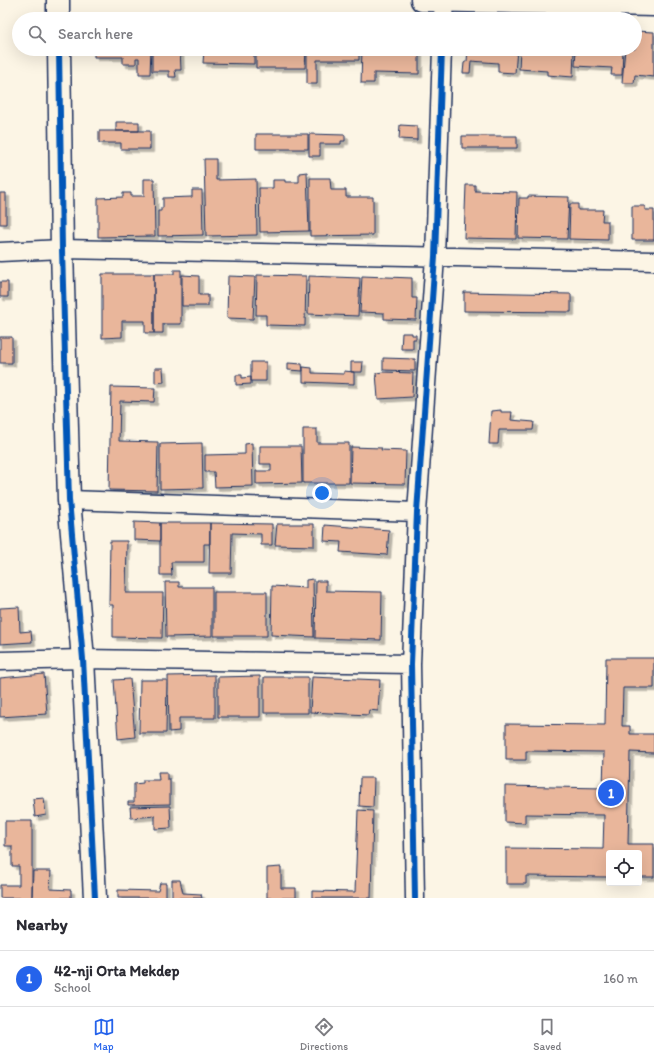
<!DOCTYPE html>
<html lang="en">
<head>
<meta charset="utf-8">
<style>
	body { margin:0; font-family:Itim,sans-serif; background:#f7f7f7; color:#2b2b33 }
	.controls { position:absolute; right:12px; bottom:12px; display:grid; overflow:hidden; border-radius:4px; box-shadow:0 4px 16px #0002 }
	.controls button { width:36px; height:36px; display:grid; place-items:center; padding:0; border:0; border-bottom:1px solid #e1e1e2; background:#fff; color:#2b2b33; font:20px sans-serif }
	.you { position:absolute; left:322px; top:493px; width:14px; height:14px; margin:-10px; border:3px solid #fff; border-radius:50%; background:#1a73e8; box-shadow:0 0 0 6px #1a73e833 }
	.badge { display:grid; place-items:center; width:26px; height:26px; border-radius:50%; background:#2563eb; color:#fff; font-size:13px; font-weight:700 }
	.pin { position:absolute; translate:-50% -50%; border:2px solid #fff; box-shadow:0 1px 4px #0006 }
	.list { margin:0; padding:0; list-style:none }
	h2 { display:flex; justify-content:space-between; align-items:center; height:52px; margin:0; padding:0 16px; font-size:17px }
	h2 small { font-size:13px; font-weight:400; color:#7c7c81 }
	.list li { display:grid; grid-template-columns:26px 1fr auto; gap:12px; align-items:center; box-sizing:border-box; height:56px; padding:0 16px; border-top:1px solid #e1e1e2 }
	.list b { display:block; font-size:15px; white-space:nowrap }
	.list p { margin:0; font-size:13px; white-space:nowrap; color:#7c7c81 }
	.list em { font-size:13px; font-style:normal; color:#7c7c81 }
	.icon { flex:none; width:22px; height:22px; fill:none; stroke:currentColor; stroke-width:2; stroke-linecap:round; stroke-linejoin:round }
	.map { position:relative; flex:none; width:654px; height:898px; overflow:hidden }
	.search { position:absolute; background:#fff; box-shadow:0 4px 16px #0002; left:12px; right:12px; top:12px; height:44px; display:flex; align-items:center; gap:10px; box-sizing:border-box; padding:0 14px; border-radius:22px; color:#7c7c81; font-size:15px }
	.sheet { height:108px; background:#fff }
	nav { display:flex; justify-content:space-around; align-items:center; box-sizing:border-box; height:56px; border-top:1px solid #e1e1e2; background:#fff; font-size:11px; color:#7c7c81 }
	nav a { display:grid; justify-items:center; gap:2px }
	nav .on { color:#2563eb }
	.map>svg:first-child { display:block }
</style>
</head>
<body>
<div class="map">
<svg width="654" height="898" viewBox="0 0 654 898">
	<defs>
		<filter id="shadow"><feDropShadow dx="3.5" dy="3.5" stdDeviation="0" flood-color="#0004"/></filter>
	</defs>
	<rect width="100%" height="100%" fill="#fcf5e5"/>
	<filter id="ink" filterUnits="userSpaceOnUse"><feTurbulence type="fractalNoise" baseFrequency=".025" numOctaves="2"/><feDisplacementMap in="SourceGraphic" scale="8" xChannelSelector="R" yChannelSelector="G"/><feConvolveMatrix kernelMatrix="1 2 1 2 8 2 1 2 1" color-interpolation-filters="sRGB"/></filter>
	<g filter="url(#ink)">
		<path fill="#e9b69b" stroke="#1b2f5e" filter="url(#shadow)" d="M 635,31 L 654,32 L 654,77 L 635,75 L 634,83 L 622,83 L 625,49 L 635,49 Z
			M 94,49 L 151,49 L 150,74 L 139,74 L 139,58 L 136,58 L 136,64 L 123,64 L 123,57 L 94,57 Z
			M 152,49 L 180,49 L 181,70 L 175,70 L 176,77 L 169,77 L 169,71 L 152,71 Z
			M 204,49 L 254,49 L 254,64 L 203,63 Z
			M 256,49 L 306,49 L 305,68 L 256,68 Z
			M 307,49 L 359,49 L 359,60 L 317,60 L 317,84 L 307,84 Z
			M 362,49 L 419,49 L 419,74 L 374,73 L 374,83 L 361,83 Z
			M 468,49 L 517,49 L 515,73 L 498,72 L 498,63 L 471,61 L 470,73 L 463,73 L 464,63 L 467,61 Z
			M 520,49 L 574,49 L 573,77 L 547,75 L 547,71 L 519,69 Z
			M 576,49 L 623,49 L 622,75 L 611,75 L 612,68 L 575,66 Z
			M 116,122 L 139,122 L 139,131 L 116,131 Z
			M 400,125 L 417,126 L 417,140 L 399,139 Z
			M 99,131 L 150,131 L 150,149 L 121,149 L 121,143 L 99,143 Z
			M 256,134 L 308,134 L 308,149 L 256,149 Z
			M 309,134 L 345,135 L 345,141 L 341,141 L 341,144 L 320,144 L 320,156 L 309,156 Z
			M 462,136 L 517,136 L 517,148 L 462,148 Z
			M 204,159 L 216,159 L 216,180 L 256,179 L 257,235 L 206,236 Z
			M 307,172 L 309,231 L 260,232 L 259,188 L 273,188 L 273,180 L 285,180 L 285,182 L 299,182 L 299,173 Z
			M 310,178 L 330,178 L 331,190 L 346,190 L 346,197 L 373,197 L 373,235 L 310,236 Z
			M 144,179 L 154,179 L 155,236 L 98,237 L 98,198 L 123,197 L 123,193 L 131,193 L 131,196 L 144,196 Z
			M 466,185 L 475,185 L 475,191 L 517,192 L 516,239 L 464,238 Z
			M 192,190 L 202,190 L 203,235 L 158,236 L 158,211 L 161,211 L 161,208 L 163,208 L 163,198 L 192,197 Z
			M 0,193 L 6,193 L 6,224 L 0,224 Z
			M 528,196 L 569,197 L 567,239 L 518,238 L 519,198 L 528,198 Z
			M 570,204 L 578,204 L 578,210 L 603,210 L 602,221 L 608,221 L 608,240 L 569,239 Z
			M 632,206 L 645,206 L 645,210 L 654,210 L 654,240 L 632,240 Z
			M 174,270 L 181,270 L 181,324 L 163,324 L 163,333 L 154,333 L 154,274 L 174,274 Z
			M 102,274 L 154,274 L 154,333 L 145,333 L 145,321 L 122,321 L 122,337 L 102,338 Z
			M 182,275 L 199,276 L 199,295 L 208,295 L 208,306 L 182,306 Z
			M 257,275 L 306,276 L 305,326 L 266,325 L 266,315 L 256,315 Z
			M 228,276 L 255,277 L 253,319 L 227,318 Z
			M 309,276 L 360,278 L 358,316 L 308,314 Z
			M 362,276 L 412,278 L 412,298 L 417,298 L 416,320 L 384,319 L 384,313 L 360,312 Z
			M 0,282 L 8,282 L 8,297 L 0,297 Z
			M 464,292 L 571,294 L 571,312 L 464,311 Z
			M 402,333 L 412,333 L 412,335 L 416,335 L 416,339 L 413,339 L 413,349 L 401,349 Z
			M 0,337 L 12,337 L 12,363 L 0,363 Z
			M 383,358 L 415,359 L 415,371 L 383,370 Z
			M 251,362 L 266,362 L 266,381 L 251,381 Z
			M 351,362 L 363,362 L 362,372 L 351,372 Z
			M 288,363 L 302,364 L 303,371 L 288,370 Z
			M 303,367 L 312,368 L 312,373 L 344,374 L 344,371 L 354,372 L 354,384 L 303,382 Z
			M 155,368 L 163,368 L 164,382 L 155,383 Z
			M 383,372 L 413,373 L 412,397 L 378,399 L 376,373 Z
			M 236,375 L 242,375 L 242,378 L 251,377 L 251,384 L 236,385 Z
			M 111,387 L 155,388 L 154,402 L 120,401 L 119,441 L 158,442 L 157,491 L 109,490 Z
			M 501,410 L 501,412 L 512,412 L 511,420 L 534,422 L 533,430 L 499,430 L 498,444 L 489,444 L 491,411 Z
			M 303,429 L 317,429 L 317,443 L 349,443 L 349,483 L 303,483 Z
			M 202,443 L 203,488 L 160,489 L 160,444 Z
			M 252,443 L 253,486 L 215,487 L 214,472 L 205,472 L 205,455 L 245,454 L 245,444 Z
			M 260,446 L 301,446 L 302,483 L 256,484 L 256,471 L 271,471 L 271,464 L 260,464 Z
			M 351,447 L 382,448 L 381,450 L 406,451 L 405,484 L 350,483 Z
			M 134,522 L 160,523 L 160,541 L 134,540 Z
			M 160,523 L 210,523 L 210,544 L 204,544 L 204,562 L 171,562 L 172,575 L 160,575 Z
			M 210,523 L 272,524 L 272,545 L 261,545 L 261,534 L 232,533 L 231,573 L 209,573 Z
			M 277,524 L 314,524 L 314,546 L 275,545 Z
			M 325,525 L 389,530 L 387,555 L 340,552 L 341,542 L 324,541 Z
			M 110,541 L 127,541 L 126,593 L 163,593 L 162,638 L 113,637 L 113,605 L 109,605 Z
			M 313,579 L 314,637 L 271,635 L 272,586 L 306,588 L 306,580 Z
			M 316,581 L 326,581 L 326,591 L 382,592 L 381,640 L 315,638 Z
			M 165,582 L 179,582 L 179,587 L 212,587 L 212,636 L 166,637 Z
			M 214,592 L 267,592 L 267,636 L 214,636 Z
			M 19,607 L 20,632 L 31,631 L 32,642 L 0,644 L 0,608 Z
			M 606,658 L 654,658 L 654,688 L 623,688 L 622,726 L 630,726 L 630,734 L 654,734 L 654,753 L 630,752 L 628,844 L 654,844 L 654,877 L 639,877 L 639,853 L 609,853 L 609,877 L 526,876 L 526,884 L 506,884 L 506,848 L 603,849 L 604,815 L 525,814 L 525,823 L 505,822 L 505,786 L 603,788 L 604,752 L 526,751 L 526,760 L 506,760 L 506,724 L 605,725 Z
			M 44,674 L 47,714 L 0,717 L 0,678 Z
			M 215,675 L 215,718 L 179,718 L 179,731 L 169,732 L 168,676 Z
			M 260,676 L 260,717 L 218,717 L 218,677 Z
			M 264,677 L 308,677 L 308,713 L 264,713 Z
			M 312,677 L 380,680 L 378,711 L 369,710 L 368,715 L 310,712 Z
			M 130,679 L 135,737 L 118,739 L 114,680 Z
			M 140,680 L 167,680 L 166,733 L 139,733 Z
			M 158,772 L 167,772 L 167,779 L 170,779 L 170,804 L 128,805 L 128,802 L 134,802 L 134,784 L 143,783 L 143,780 L 159,780 Z
			M 360,778 L 374,778 L 373,807 L 359,806 Z
			M 44,798 L 46,815 L 35,817 L 33,799 Z
			M 170,806 L 171,828 L 155,829 L 155,816 L 131,818 L 130,807 Z
			M 358,810 L 373,811 L 371,898 L 312,898 L 312,891 L 355,892 Z
			M 5,821 L 32,821 L 32,898 L 0,898 L 0,885 L 19,885 L 19,866 L 12,866 L 12,846 L 5,846 Z
			M 281,867 L 281,888 L 296,888 L 296,898 L 267,898 L 267,868 Z
			M 33,871 L 51,871 L 50,889 L 71,890 L 71,898 L 32,898 Z
			M 172,880 L 180,880 L 183,893 L 201,894 L 202,898 L 172,898 Z
			M 160,883 L 166,883 L 166,898 L 118,898 L 118,890 L 158,891 Z"/>
		<g fill="none" stroke-linecap="round" stroke-linejoin="round">
			<defs>
				<path id="minor" d="M 443,19 L 444,0
					M 0,252 L 62,249 L 654,261
					M 69,500 L 417,512
					M 0,661 L 83,659 L 411,664
					M 415,898 L 411,664 L 417,512 L 435,257 L 442,49"/>
				<path id="tertiary" d="M 58,0 L 58,19
					M 422,0 L 654,5
					M 59,49 L 62,249 L 69,500 L 83,659 L 95,898"/>
			</defs>
			<use href="#minor" stroke="#1b2f5e" stroke-width="21"/>
			<use href="#tertiary" stroke="#1b2f5e" stroke-width="25"/>
			<use href="#minor" stroke="#fcf5e5" stroke-width="18"/>
			<use href="#tertiary" stroke="#fcf5e5" stroke-width="22"/>
			<defs>
				<path id="cycleway" d="M 59,49 L 62,249 L 69,500 L 83,659 L 95,898
					M 415,898 L 411,664 L 417,512 L 435,257 L 442,49"/>
			</defs>
			<use href="#cycleway" stroke="#fcf5e5" stroke-width="8"/>
			<use href="#cycleway" stroke="#0057b8" stroke-width="6"/>
		</g>
	</g>
</svg>
<div class="controls">
<button><svg class="icon" aria-label="locate" viewBox="0 0 24 24"><circle cx="12" cy="12" r="6"/><path d="M12 2v4M12 18v4M2 12h4M18 12h4"/></svg></button>
</div>
<div class="you"></div>
<div class="pin badge" style="left:611px;top:793px">1</div>
<div class="search"><svg class="icon" aria-label="search" viewBox="0 0 24 24"><circle cx="10" cy="10" r="6"/><path d="M15 15l6 6"/></svg>Search here</div>
</div>
<section class="sheet">
<h2>Nearby<small></small></h2>
<ul class="list">
<li><span class="badge">1</span><div><b>42-nji Orta Mekdep</b><p>School</p></div><em>160 m</em></li>
</ul>
</section>
<nav>
<a class="on"><svg class="icon" aria-label="map" viewBox="0 0 24 24"><path d="M3 6l6-2 6 2 6-2v14l-6 2-6-2-6 2zM9 4v14M15 6v14"/></svg>Map</a>
<a><svg class="icon" aria-label="directions" viewBox="0 0 24 24"><path d="M12 3l9 9-9 9-9-9zM9 14v-3h6M13 9l2 2-2 2"/></svg>Directions</a>
<a><svg class="icon" aria-label="saved" viewBox="0 0 24 24"><path d="M7 4h10v16l-5-4-5 4z"/></svg>Saved</a>
</nav>
</body>
</html>
